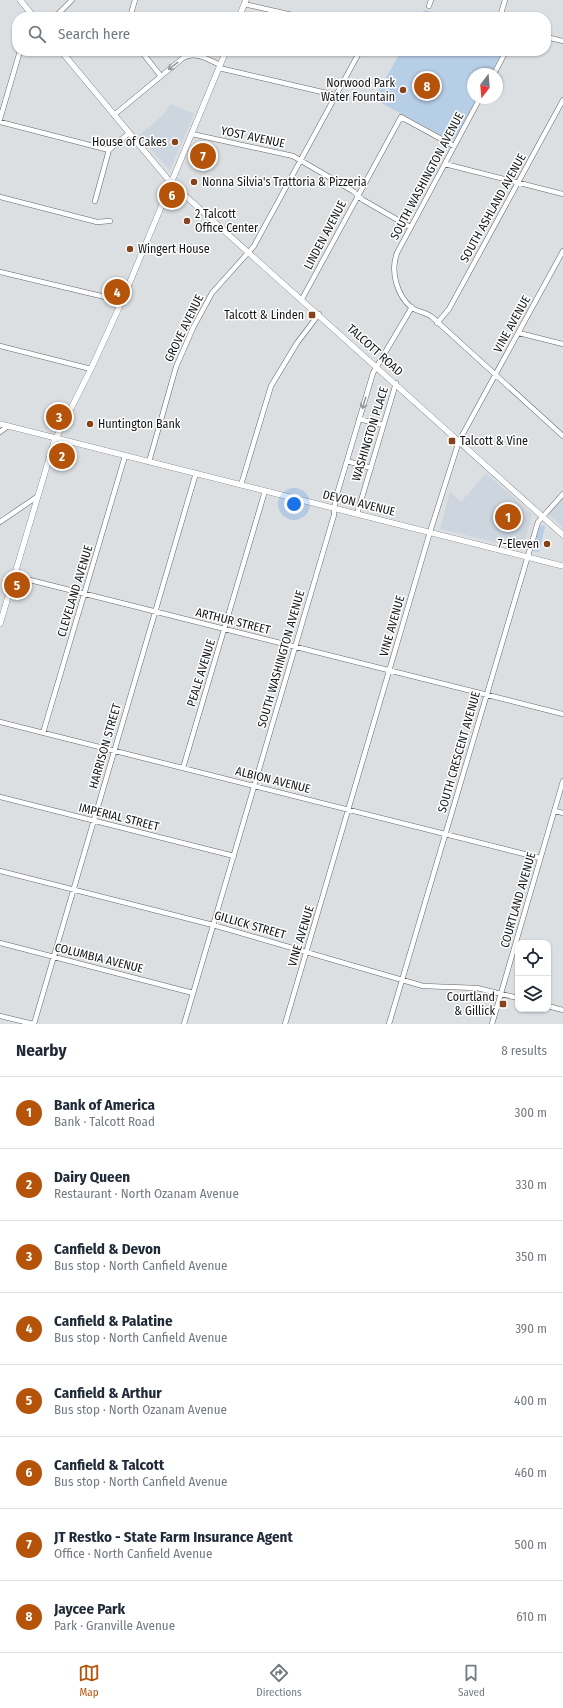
<!DOCTYPE html>
<html lang="en">
<head>
<meta charset="utf-8">
<style>
	body { margin:0; font-family:"Fira Sans Condensed",sans-serif; background:#f2f2f3; color:#1f2937 }
	.controls { position:absolute; right:12px; bottom:12px; display:grid; overflow:hidden; border-radius:8px; box-shadow:0 1px 3px #0004 }
	.controls button { width:36px; height:36px; display:grid; place-items:center; padding:0; border:0; border-bottom:1px solid #e0e1e3; background:#fff; color:#1f2937; font:20px sans-serif }
	.compass { position:absolute; left:467px; top:68px; width:36px; height:36px; border-radius:50%; background:#fff; box-shadow:0 1px 3px #0004; rotate:196deg }
	.you { position:absolute; left:294px; top:504px; width:14px; height:14px; margin:-10px; border:3px solid #fff; border-radius:50%; background:#1a73e8; box-shadow:0 0 0 6px #1a73e833 }
	.badge { display:grid; place-items:center; width:26px; height:26px; border-radius:50%; background:#b45309; color:#fff; font-size:13px; font-weight:700 }
	.pin { position:absolute; translate:-50% -50%; border:2px solid #fff; box-shadow:0 1px 4px #0006 }
	.list { margin:0; padding:0; list-style:none }
	h2 { display:flex; justify-content:space-between; align-items:center; height:52px; margin:0; padding:0 16px; font-size:17px }
	h2 small { font-size:13px; font-weight:400; color:#747a83 }
	.list li { display:grid; grid-template-columns:26px 1fr auto; gap:12px; align-items:center; box-sizing:border-box; height:72px; padding:0 16px; border-top:1px solid #e0e1e3 }
	.list b { display:block; font-size:15px; white-space:nowrap }
	.list p { margin:0; font-size:13px; white-space:nowrap; color:#747a83 }
	.list em { font-size:13px; font-style:normal; color:#747a83 }
	.icon { flex:none; width:22px; height:22px; fill:none; stroke:currentColor; stroke-width:2; stroke-linecap:round; stroke-linejoin:round }
	.map { position:relative; flex:none; width:563px; height:1024px; overflow:hidden }
	.search { position:absolute; background:#fff; box-shadow:0 1px 3px #0004; left:12px; right:12px; top:12px; height:44px; display:flex; align-items:center; gap:10px; box-sizing:border-box; padding:0 14px; border-radius:16px; color:#747a83; font-size:15px }
	.sheet { height:628px; background:#fff }
	nav { display:flex; justify-content:space-around; align-items:center; box-sizing:border-box; height:56px; border-top:1px solid #e0e1e3; background:#fff; font-size:11px; color:#747a83 }
	nav a { display:grid; justify-items:center; gap:2px }
	nav .on { color:#b45309 }
	.map>svg:first-child { display:block }
</style>
</head>
<body>
<div class="map">
<svg width="563" height="1024" viewBox="0 0 563 1024">
	<rect width="100%" height="100%" fill="#dcdfe2"/>
	<path fill="#cdd5df" d="M 171,104 L 194,114 L 170,170 L 138,136 L 162,116 Z
		M 486,473 L 532,514 L 523,549 L 440,529 L 450,492 L 461,502 Z
		M 563,496 L 563,528 L 548,514 Z"/>
	<path fill="#b7cee7" d="M 424,10 L 453,17 L 420,17 Z
		M 401,51 L 503,51 L 490,74 L 473,74 L 473,98 L 477,98 L 455,139 L 448,139 L 374,99 Z
		M 543,525 L 545,527 L 539,552 L 533,551 L 537,529 Z"/>
	<g fill="none" stroke-linecap="round" stroke-linejoin="round">
		<defs>
			<path id="minor" d="M 244,4 L 301,17
				M 429,6 L 431,0
				M 55,17 L 72,0
				M 130,17 L 135,0
				M 500,17 L 505,0
				M 546,37 L 563,41
				M 141,51 L 160,75
				M 219,68 L 335,95
				M 494,74 L 506,51
				M 480,98 L 397,253 C 390,271 397,296 412,308 C 418,312 426,312 432,317 L 563,436
				M 114,115 L 183,58 C 196,51 207,59 220,65
				M 0,119 L 20,51
				M 0,122 L 109,150
				M 192,134 L 293,156 L 353,191 L 363,200 L 410,227
				M 445,164 L 563,194
				M 0,197 L 97,222 L 110,221
				M 95,201 L 109,150 L 129,133
				M 0,272 L 122,301
				M 302,299 L 401,117 L 454,146
				M 437,323 L 449,309 L 563,100
				M 519,333 L 563,344
				M 0,346 L 91,369
				M 359,419 L 383,425
				M 0,432 L 8,426
				M 347,461 L 371,468
				M 149,462 L 176,367 L 193,328 L 212,293 L 254,246 L 360,51
				M 241,485 L 271,386 L 297,343 L 319,314
				M 357,514 L 396,383
				M 0,522 L 38,496
				M 14,576 L 563,714
				M 0,722 L 540,858
				M 43,733 L 125,456
				M 183,768 L 265,491
				M 0,797 L 234,856
				M 555,811 L 563,813
				M 0,871 L 213,925 L 423,986 L 477,988 L 518,998
				M 0,943 L 193,993
				M 548,1006 L 563,1010
				M 0,1016 L 33,1024
				M 34,1024 L 196,473
				M 184,1024 L 334,515 L 335,501 L 373,373 L 412,307
				M 285,1024 L 430,532 L 459,441 L 563,251
				M 389,1024 L 538,522 L 563,494
				M 492,1024 L 563,781"/>
			<path id="tertiary" d="M 20,0 L 34,17
				M 239,17 L 246,0
				M 61,51 L 171,183 L 563,535
				M 0,424 L 563,566
				M 0,624 L 54,442 L 91,369 L 122,301 L 226,51"/>
		</defs>
		<use href="#minor" stroke="#616467" stroke-width="5.5"/>
		<use href="#tertiary" stroke="#616467" stroke-width="6"/>
		<use href="#minor" stroke="#fff" stroke-width="4.5"/>
		<use href="#tertiary" stroke="#fff" stroke-width="5.5"/>
	</g>
	<defs><path id="oneway-shaft" d="M-6 0H5M1.5-3L5.5 0L1.5 3" fill="none" stroke-width="1.6" stroke-linecap="round" stroke-linejoin="round"/></defs>
	<g stroke="#969697">
		<use href="#oneway-shaft" transform="translate(173 66) rotate(142)"/>
		<use href="#oneway-shaft" transform="translate(364 403) rotate(107)"/>
	</g>
	<g fill="#87411b" stroke="#fff" stroke-width="1.5">
		<circle cx="403" cy="90" r="4"/>
		<circle cx="175" cy="142" r="4"/>
		<circle cx="194" cy="182" r="4"/>
		<circle cx="187" cy="221" r="4"/>
		<circle cx="130" cy="249" r="4"/>
		<rect x="308" y="311" width="8" height="8" rx="2"/>
		<circle cx="90" cy="424" r="4"/>
		<rect x="448" y="437" width="8" height="8" rx="2"/>
		<circle cx="547" cy="544" r="4"/>
		<rect x="499" y="1000" width="8" height="8" rx="2"/>
	</g>
	<g text-anchor="middle" dominant-baseline="central" stroke-width="3" stroke-linejoin="round" paint-order="stroke">
		<g font-size="12" fill="#151617" stroke="#fff" text-anchor="end">
			<text x="395" y="83">Norwood Park<tspan x="395" dy="14">Water Fountain</tspan></text>
			<text x="167" y="142">House of Cakes</text>
			<text x="202" y="182" text-anchor="start">Nonna Silvia's Trattoria &amp; Pizzeria</text>
			<text x="195" y="214" text-anchor="start">2 Talcott<tspan x="195" dy="14">Office Center</tspan></text>
			<text x="138" y="249" text-anchor="start">Wingert House</text>
			<text x="304" y="315">Talcott &amp; Linden</text>
			<text x="98" y="424" text-anchor="start">Huntington Bank</text>
			<text x="460" y="441" text-anchor="start">Talcott &amp; Vine</text>
			<text x="539" y="544">7-Eleven</text>
			<text x="495" y="997">Courtland<tspan x="495" dy="14">&amp; Gillick</tspan></text>
		</g>
		<g font-size="12" fill="#151617" stroke="#fff">
			<text transform="translate(253 137) rotate(12)">YOST AVENUE</text>
			<text transform="translate(427 176) rotate(-62)">SOUTH WASHINGTON AVENUE</text>
			<text transform="translate(493 208) rotate(-61)">SOUTH ASHLAND AVENUE</text>
			<text transform="translate(325 235) rotate(-62)">LINDEN AVENUE</text>
			<text transform="translate(512 324) rotate(-61)">VINE AVENUE</text>
			<text transform="translate(184 328) rotate(-64)">GROVE AVENUE</text>
			<text transform="translate(375 350) rotate(42)">TALCOTT ROAD</text>
			<text transform="translate(370 434) rotate(-73)">WASHINGTON PLACE</text>
			<text transform="translate(359 503) rotate(14)">DEVON AVENUE</text>
			<text transform="translate(75 591) rotate(-73)">CLEVELAND AVENUE</text>
			<text transform="translate(233 621) rotate(14)">ARTHUR STREET</text>
			<text transform="translate(392 626) rotate(-74)">VINE AVENUE</text>
			<text transform="translate(281 659) rotate(-74)">SOUTH WASHINGTON AVENUE</text>
			<text transform="translate(201 673) rotate(-73)">PEALE AVENUE</text>
			<text transform="translate(105 746) rotate(-74)">HARRISON STREET</text>
			<text transform="translate(459 752) rotate(-74)">SOUTH CRESCENT AVENUE</text>
			<text transform="translate(273 780) rotate(14)">ALBION AVENUE</text>
			<text transform="translate(119 817) rotate(14)">IMPERIAL STREET</text>
			<text transform="translate(518 900) rotate(-74)">COURTLAND AVENUE</text>
			<text transform="translate(250 925) rotate(16)">GILLICK STREET</text>
			<text transform="translate(301 936) rotate(-73)">VINE AVENUE</text>
			<text transform="translate(99 958) rotate(14)">COLUMBIA AVENUE</text>
		</g>
	</g>
</svg>
<div class="controls">
<button><svg class="icon" aria-label="locate" viewBox="0 0 24 24"><circle cx="12" cy="12" r="6"/><path d="M12 2v4M12 18v4M2 12h4M18 12h4"/></svg></button>
<button><svg class="icon" aria-label="layers" viewBox="0 0 24 24"><path d="M12 4l9 5-9 5-9-5zM3 14l9 5 9-5"/></svg></button>
</div>
<svg class="compass" viewBox="-18 -18 36 36"><path d="M0-13l5 13h-10z" fill="#e53935"/><path d="M0 13l5-13h-10z" fill="#747a83"/></svg>
<div class="you"></div>
<div class="pin badge" style="left:508px;top:517px">1</div>
<div class="pin badge" style="left:62px;top:456px">2</div>
<div class="pin badge" style="left:59px;top:417px">3</div>
<div class="pin badge" style="left:117px;top:292px">4</div>
<div class="pin badge" style="left:17px;top:585px">5</div>
<div class="pin badge" style="left:172px;top:195px">6</div>
<div class="pin badge" style="left:203px;top:156px">7</div>
<div class="pin badge" style="left:427px;top:86px">8</div>
<div class="search"><svg class="icon" aria-label="search" viewBox="0 0 24 24"><circle cx="10" cy="10" r="6"/><path d="M15 15l6 6"/></svg>Search here</div>
</div>
<section class="sheet">
<h2>Nearby<small>8 results</small></h2>
<ul class="list">
<li><span class="badge">1</span><div><b>Bank of America</b><p>Bank · Talcott Road</p></div><em>300 m</em></li>
<li><span class="badge">2</span><div><b>Dairy Queen</b><p>Restaurant · North Ozanam Avenue</p></div><em>330 m</em></li>
<li><span class="badge">3</span><div><b>Canfield &amp; Devon</b><p>Bus stop · North Canfield Avenue</p></div><em>350 m</em></li>
<li><span class="badge">4</span><div><b>Canfield &amp; Palatine</b><p>Bus stop · North Canfield Avenue</p></div><em>390 m</em></li>
<li><span class="badge">5</span><div><b>Canfield &amp; Arthur</b><p>Bus stop · North Ozanam Avenue</p></div><em>400 m</em></li>
<li><span class="badge">6</span><div><b>Canfield &amp; Talcott</b><p>Bus stop · North Canfield Avenue</p></div><em>460 m</em></li>
<li><span class="badge">7</span><div><b>JT Restko - State Farm Insurance Agent</b><p>Office · North Canfield Avenue</p></div><em>500 m</em></li>
<li><span class="badge">8</span><div><b>Jaycee Park</b><p>Park · Granville Avenue</p></div><em>610 m</em></li>
</ul>
</section>
<nav>
<a class="on"><svg class="icon" aria-label="map" viewBox="0 0 24 24"><path d="M3 6l6-2 6 2 6-2v14l-6 2-6-2-6 2zM9 4v14M15 6v14"/></svg>Map</a>
<a><svg class="icon" aria-label="directions" viewBox="0 0 24 24"><path d="M12 3l9 9-9 9-9-9zM9 14v-3h6M13 9l2 2-2 2"/></svg>Directions</a>
<a><svg class="icon" aria-label="saved" viewBox="0 0 24 24"><path d="M7 4h10v16l-5-4-5 4z"/></svg>Saved</a>
</nav>
</body>
</html>
